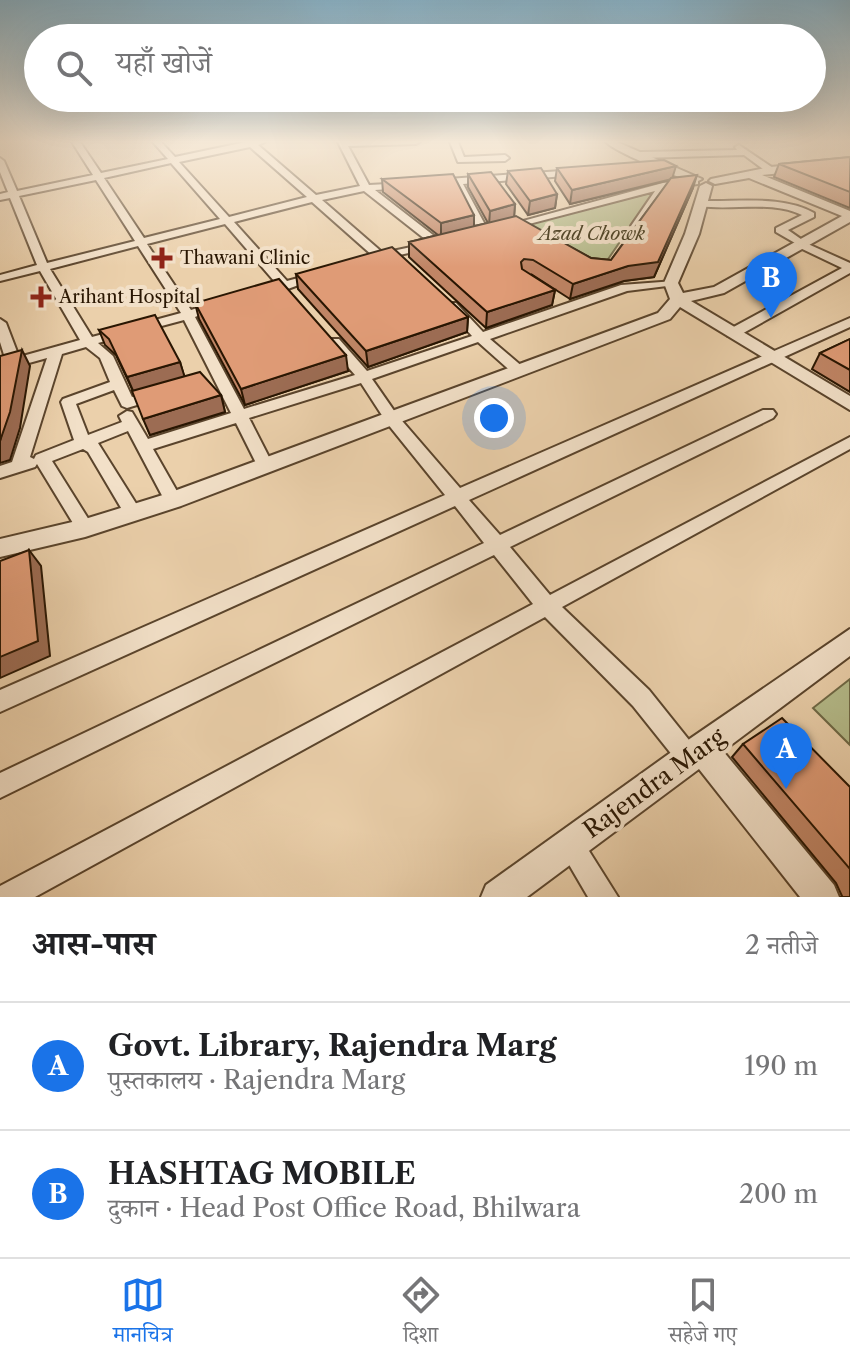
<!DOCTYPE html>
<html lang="hi">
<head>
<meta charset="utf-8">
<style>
	body { margin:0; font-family:"Libre Caslon Text","Noto Serif Devanagari",serif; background:#f6f6f6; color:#202124 }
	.you { position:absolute; left:494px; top:418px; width:28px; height:28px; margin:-20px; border:6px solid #fff; border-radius:50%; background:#1a73e8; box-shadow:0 0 0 12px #1a73e833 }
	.badge { display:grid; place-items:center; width:52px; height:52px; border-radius:50%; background:#1a73e8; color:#fff; font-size:26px; font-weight:700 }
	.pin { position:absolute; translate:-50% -66px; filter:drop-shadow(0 2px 4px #0008) }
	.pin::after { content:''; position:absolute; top:42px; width:28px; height:24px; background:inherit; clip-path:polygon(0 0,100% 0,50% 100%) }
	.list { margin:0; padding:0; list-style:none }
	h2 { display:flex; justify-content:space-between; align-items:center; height:104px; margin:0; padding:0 32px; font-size:34px }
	h2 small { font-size:26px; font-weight:400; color:#757577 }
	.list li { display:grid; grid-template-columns:52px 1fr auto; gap:24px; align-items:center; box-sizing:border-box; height:128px; padding:0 32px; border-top:2px solid #e0e0e0 }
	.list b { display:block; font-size:30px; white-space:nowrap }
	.list p { margin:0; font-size:26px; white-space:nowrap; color:#757577 }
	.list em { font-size:26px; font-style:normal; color:#757577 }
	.icon { flex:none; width:44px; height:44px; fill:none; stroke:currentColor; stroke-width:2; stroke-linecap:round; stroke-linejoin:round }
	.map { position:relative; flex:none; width:850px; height:897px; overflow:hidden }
	.search { position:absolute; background:#fff; box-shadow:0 8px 32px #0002; left:24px; right:24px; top:24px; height:88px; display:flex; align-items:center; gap:20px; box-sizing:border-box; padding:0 28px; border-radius:44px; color:#757577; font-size:30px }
	.sheet { height:360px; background:#fff }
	nav { display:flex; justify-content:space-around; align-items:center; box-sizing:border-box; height:112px; border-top:2px solid #e0e0e0; background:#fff; font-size:22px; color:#757577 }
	nav a { display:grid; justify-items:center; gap:4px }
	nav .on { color:#1a73e8 }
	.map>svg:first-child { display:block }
</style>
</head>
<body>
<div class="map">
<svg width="850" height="897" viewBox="0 0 850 897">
	<rect width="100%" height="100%" fill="#ebd0ab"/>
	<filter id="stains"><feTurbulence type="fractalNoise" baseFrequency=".0025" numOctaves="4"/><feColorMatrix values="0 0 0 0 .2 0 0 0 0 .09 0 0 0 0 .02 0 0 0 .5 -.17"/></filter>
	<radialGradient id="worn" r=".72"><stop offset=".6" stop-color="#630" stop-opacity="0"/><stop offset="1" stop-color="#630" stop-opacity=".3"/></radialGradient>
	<path fill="#b5bc8b" stroke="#6f6946" stroke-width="2" d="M 654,192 L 602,268 L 523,225 Z
		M 850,679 L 850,745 L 813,708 Z"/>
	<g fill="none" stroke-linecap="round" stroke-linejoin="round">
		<defs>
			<path id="minor" d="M 72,142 L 80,142 L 101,173 L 168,159 L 153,142 L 161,142 L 175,157 L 246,142 L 265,142 L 258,145 L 316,195 L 360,186 L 338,142 L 420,142 L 416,144 L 348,146 L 369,185 L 406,183 L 408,185 L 403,188 L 375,190 L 442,242 L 442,246 L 366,262 L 366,258 L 373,256 L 312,202 L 234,222 L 287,281 L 317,273 L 323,276 L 285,290 L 281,289 L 225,224 L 147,244 L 191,310 L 216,302 L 222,306 L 195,317 L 244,409 L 355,375 L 329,345 L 329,339 L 339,339 L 367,371 L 472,336 L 448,309 L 448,303 L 456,303 L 483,332 L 621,285 L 675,281 L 675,285 L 627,291 L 490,339 L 524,368 L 526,371 L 524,374 L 514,374 L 478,342 L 372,379 L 397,415 L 460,488 L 850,318 L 850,327 L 469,500 L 500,535 L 763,410 L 773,410 L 776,414 L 773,418 L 510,547 L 550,595 L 850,437 L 850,449 L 562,607 L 649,690 L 697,750 L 701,758 L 697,766 L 689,770 L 681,766 L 633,706 L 545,617 L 35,897 L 0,897 L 0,886 L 533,604 L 494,555 L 0,798 L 0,773 L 484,543 L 455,506 L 0,712 L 0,690 L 445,495 L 387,423 L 361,383 L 249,418 L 273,465 L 271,469 L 259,469 L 236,423 L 153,449 L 182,500 L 179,505 L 167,505 L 128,431 L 98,443 L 142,513 L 139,518 L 127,518 L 88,452 L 83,449 L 52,461 L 94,528 L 91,533 L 85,535 L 79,533 L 37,464 L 35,467 L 0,478 L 0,466 L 12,462 L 47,358 L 0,371 L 0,363 L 6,361 L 0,342 L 0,319 L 6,323 L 19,357 L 80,340 L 40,271 L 0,281 L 0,275 L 37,265 L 10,198 L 0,200 L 0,194 L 8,192 L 0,172 L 0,158 L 4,161 L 17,191 L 93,175 ZM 250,147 L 307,197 L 229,217 L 179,162 ZM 171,163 L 220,219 L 144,238 L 104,178 ZM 96,180 L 135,241 L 47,263 L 19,196 ZM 364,191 L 430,243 L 383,253 L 322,200 ZM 138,246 L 181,313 L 92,337 L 50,269 ZM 184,320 L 231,413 L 148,439 L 132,412 L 127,411 L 119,416 L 122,422 L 88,435 L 76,404 L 114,390 L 122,406 L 127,408 L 160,398 L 162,395 L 155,390 L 132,397 L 113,356 L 98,343 ZM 86,347 L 100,358 L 110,382 L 63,399 L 61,402 L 74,440 L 36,455 L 34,459 L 30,457 L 62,354 Z
				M 450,142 L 458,142 L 464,157 L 505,155 L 509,158 L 505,161 L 458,162 Z
				M 739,145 L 773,168 L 773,172 L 767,172 L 744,155 L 641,158 L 637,155 L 641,152 L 737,150 L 735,147 Z
				M 575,170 L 579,173 L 578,175 L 463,184 L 489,232 L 484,235 L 479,232 L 454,184 L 434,186 L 429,183 L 434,180 Z
				M 695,179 L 698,180 L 698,184 L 666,188 L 640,228 L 636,229 L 631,226 L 655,191 L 506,230 L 501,227 L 663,183 Z
				M 703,201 C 738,202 782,195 814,213 L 814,217 L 788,230 L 808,244 L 850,263 L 850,273 L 738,336 L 728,336 L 728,330 L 842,268 L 796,246 L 795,243 L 776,232 L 776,228 L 802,215 C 771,200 733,211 700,206 L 698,204 Z
				M 570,831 L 579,835 L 618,897 L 588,897 L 557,844 L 561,835 Z"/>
			<path id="tertiary" d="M 606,142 L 617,142 L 702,179 L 696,182 C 680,179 615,152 606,142 Z
				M 850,160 L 850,166 L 762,175 L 850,211 L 850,222 L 724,293 L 691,301 L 850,396 L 850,410 L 680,307 L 670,319 L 181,506 L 85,537 L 0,557 L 0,539 L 85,519 L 166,494 L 658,313 L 670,299 L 664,283 L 685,234 L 700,186 L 706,183 L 712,186 L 699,234 L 678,283 L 683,293 L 714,287 L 842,216 L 749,178 L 715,184 L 709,181 L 711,179 L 770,167 Z
				M 850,629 L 850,656 L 723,751 L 834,885 L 839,897 L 800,897 L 699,769 L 527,897 L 481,897 L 486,885 L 691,738 Z"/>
		</defs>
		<use href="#minor" stroke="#5a442c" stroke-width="4"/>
		<use href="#tertiary" stroke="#5a442c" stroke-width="4"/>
		<use href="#minor" fill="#f2e0c8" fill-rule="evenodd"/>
		<use href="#tertiary" fill="#f2e0c8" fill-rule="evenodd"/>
	</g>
	<path fill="#c08565" stroke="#291602" stroke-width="2" d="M 850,157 L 850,208 L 774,177 L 779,164 Z
		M 557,168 L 673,177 L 693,188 L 654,277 L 624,281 L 570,299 L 531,274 L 555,290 L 552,305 L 486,328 L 409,257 L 409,242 L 438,235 L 383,192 L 382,179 L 474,226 L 488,223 L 468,187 L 468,174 L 515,204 L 514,217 L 591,258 L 611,260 L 670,180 L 570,204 L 555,181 Z
		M 508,171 L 557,194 L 555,208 L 528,215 L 506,184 Z
		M 296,274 L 468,317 L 467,332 L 368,367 L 298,289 Z
		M 195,303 L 348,371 L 245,405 L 199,319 Z
		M 99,330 L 180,362 L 184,376 L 221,395 L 225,412 L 150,435 L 133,391 L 116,355 L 105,345 Z
		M 850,339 L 850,392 L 812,369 L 820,353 Z
		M 743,744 L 850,787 L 850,897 L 841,897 L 842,896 L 836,883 L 732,757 Z"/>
	<path fill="#9c6c53" stroke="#291602" stroke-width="2" d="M 676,166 L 672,179 L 570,204 L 572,190 Z
		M 697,175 L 693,188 L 654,277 L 624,281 L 570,299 L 573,284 L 628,266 Z
		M 557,194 L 555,208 L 528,215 L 530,201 Z
		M 515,204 L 514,218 L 489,225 L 490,211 Z
		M 474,215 L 474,229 L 441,237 L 441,223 Z
		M 555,290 L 552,305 L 486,328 L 487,312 Z
		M 468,317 L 467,332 L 368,367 L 366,351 Z
		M 22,350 L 30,366 L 20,428 L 10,460 L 0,463 L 0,441 Z
		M 346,355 L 348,371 L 245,405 L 241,389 Z
		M 180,362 L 185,378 L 134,393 L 127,377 Z
		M 221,395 L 225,412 L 150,435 L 143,419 Z
		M 29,550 L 41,566 L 50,656 L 0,678 L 0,657 Z"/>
	<path fill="#df9b76" stroke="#291602" stroke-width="2" d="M 850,157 L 850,192 L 779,164 Z
		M 664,160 L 676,166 L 572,190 L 557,168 Z
		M 541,168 L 557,194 L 530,201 L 508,171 Z
		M 491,172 L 515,204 L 490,211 L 468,174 Z
		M 453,174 L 474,215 L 441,223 L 382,179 Z
		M 697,175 L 658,262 L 628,266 L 573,284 L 533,260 L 524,259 L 521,262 L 522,269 L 555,290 L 487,312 L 409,242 L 516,216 L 591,258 L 611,260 L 671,178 Z
		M 392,247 L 468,317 L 366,351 L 296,274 Z
		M 279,279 L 346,355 L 241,389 L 195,303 Z
		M 155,315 L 180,362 L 127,377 L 109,339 L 99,330 Z
		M 850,339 L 850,370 L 820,353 Z
		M 22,350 L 10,412 L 0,441 L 0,356 Z
		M 200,372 L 221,395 L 143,419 L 132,391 Z
		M 29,550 L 38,641 L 0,657 L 0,561 Z
		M 782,718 L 850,787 L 850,869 L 743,744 Z"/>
	<linearGradient id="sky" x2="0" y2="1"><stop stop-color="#88b5cd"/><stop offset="0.53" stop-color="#f6ead9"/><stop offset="1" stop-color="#f6ead9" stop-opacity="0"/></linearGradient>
	<rect width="850" height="267" fill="url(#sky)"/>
	<g fill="#8f2418" stroke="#f2e0c8" stroke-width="3">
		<path d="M158 246h8v8h8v8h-8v8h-8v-8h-8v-8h8z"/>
		<path d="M37 285h8v8h8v8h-8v8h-8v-8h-8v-8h8z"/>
	</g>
	<g text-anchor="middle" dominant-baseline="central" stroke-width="8" stroke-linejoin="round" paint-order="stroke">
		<g font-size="18" font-style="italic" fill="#53482b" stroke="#f2e0c8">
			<text x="592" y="234">Azad Chowk</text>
		</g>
		<g font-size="18" fill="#291602" stroke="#f2e0c8" text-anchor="start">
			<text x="180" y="258">Thawani Clinic</text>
			<text x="59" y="297">Arihant Hospital</text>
		</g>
		<g font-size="24" fill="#291602" stroke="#f2e0c8">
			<text transform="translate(654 783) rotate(-36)">Rajendra Marg</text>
		</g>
	</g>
	<rect width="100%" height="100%" filter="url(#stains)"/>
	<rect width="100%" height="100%" fill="url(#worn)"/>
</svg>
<div class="you"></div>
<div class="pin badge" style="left:786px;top:789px">A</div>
<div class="pin badge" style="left:771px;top:318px">B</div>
<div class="search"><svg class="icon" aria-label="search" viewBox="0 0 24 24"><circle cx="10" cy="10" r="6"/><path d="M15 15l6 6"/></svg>यहाँ खोजें</div>
</div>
<section class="sheet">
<h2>आस-पास<small>2 नतीजे</small></h2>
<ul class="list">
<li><span class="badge">A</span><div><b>Govt. Library, Rajendra Marg</b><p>पुस्तकालय · Rajendra Marg</p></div><em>190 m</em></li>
<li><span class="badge">B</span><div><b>HASHTAG MOBILE</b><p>दुकान · Head Post Office Road, Bhilwara</p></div><em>200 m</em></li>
</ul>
</section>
<nav>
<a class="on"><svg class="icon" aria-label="map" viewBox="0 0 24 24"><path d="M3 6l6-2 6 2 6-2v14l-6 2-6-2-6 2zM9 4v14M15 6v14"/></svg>मानचित्र</a>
<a><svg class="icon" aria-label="directions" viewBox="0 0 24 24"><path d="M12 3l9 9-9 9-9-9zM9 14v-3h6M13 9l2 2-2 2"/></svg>दिशा</a>
<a><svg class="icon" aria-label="saved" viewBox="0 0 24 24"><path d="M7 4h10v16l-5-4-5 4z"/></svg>सहेजे गए</a>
</nav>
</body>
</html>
